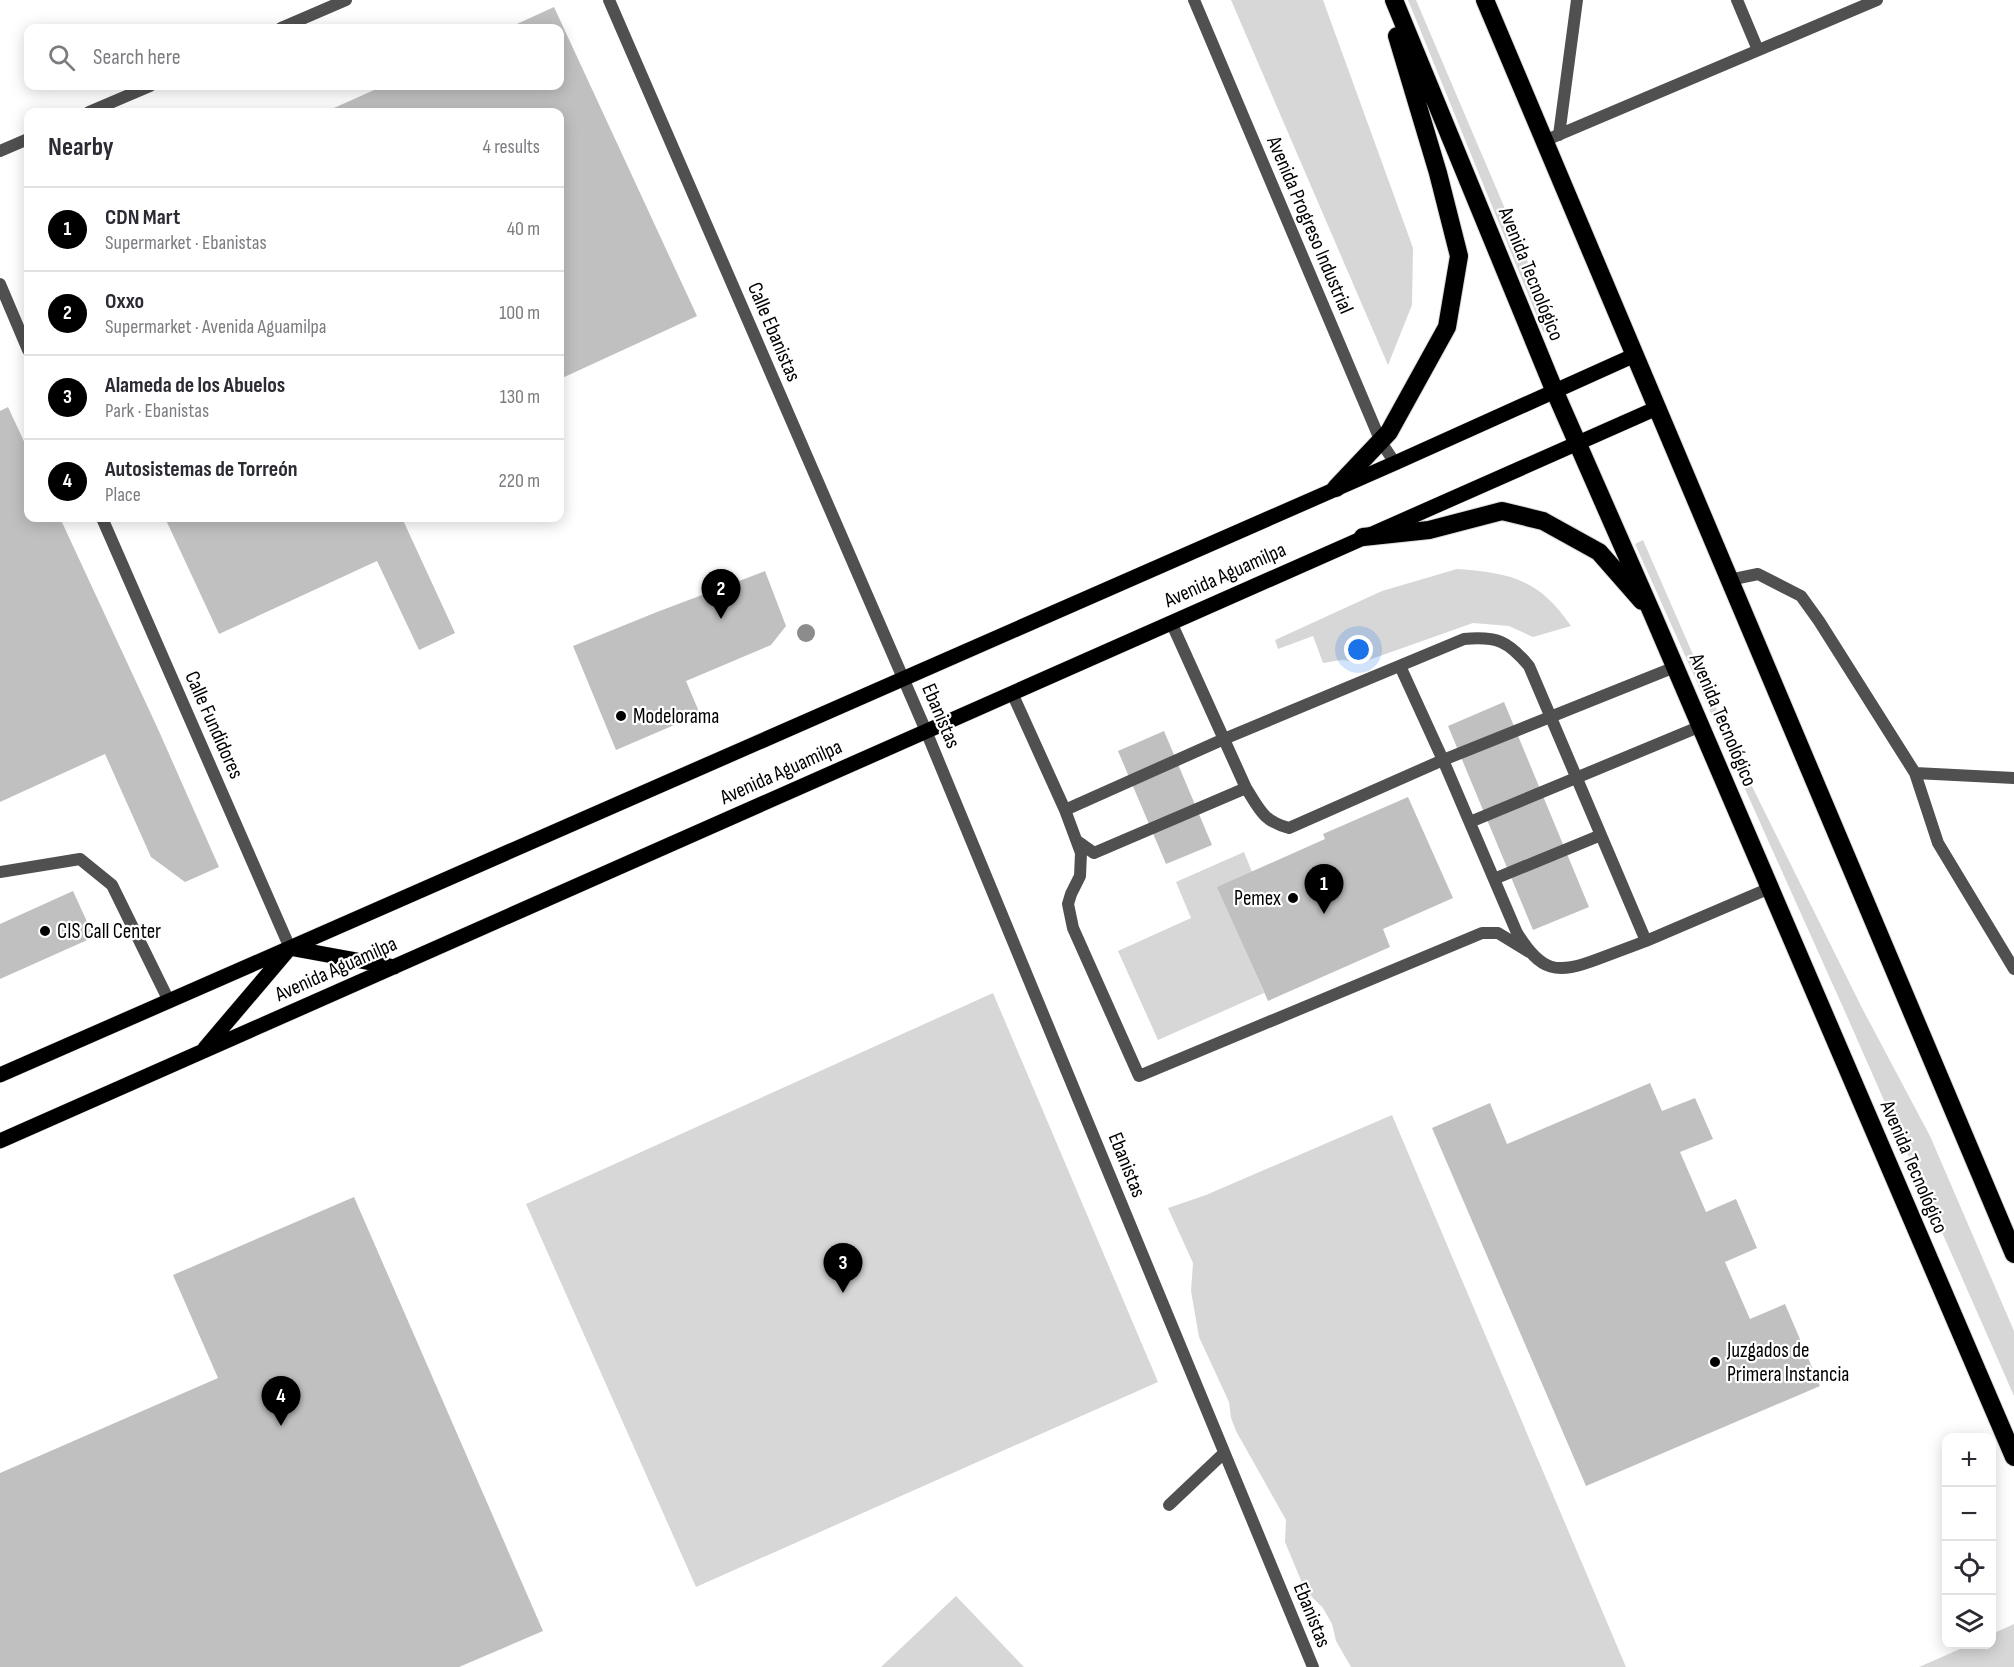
<!DOCTYPE html>
<html lang="en">
<head>
<meta charset="utf-8">
<style>
	body { margin:0; font-family:"Sofia Sans Condensed",sans-serif; background:#f2f2f3; color:#2b2b33 }
	.controls { position:absolute; right:18px; bottom:18px; display:grid; overflow:hidden; border-radius:12px; box-shadow:0 3px 15px #0003 }
	.controls button { width:54px; height:54px; display:grid; place-items:center; padding:0; border:0; border-bottom:2px solid #e1e1e2; background:#fff; color:#2b2b33; font:30px sans-serif }
	.you { position:absolute; left:1359px; top:650px; width:21px; height:21px; margin:-15px; border:4px solid #fff; border-radius:50%; background:#1a73e8; box-shadow:0 0 0 9px #1a73e833 }
	.badge { display:grid; place-items:center; width:39px; height:39px; border-radius:50%; background:#000; color:#fff; font-size:20px; font-weight:700 }
	.pin { position:absolute; translate:-50% -50px; filter:drop-shadow(0 2px 3px #0008) }
	.pin::after { content:''; position:absolute; top:32px; width:21px; height:18px; background:inherit; clip-path:polygon(0 0,100% 0,50% 100%) }
	.list { margin:0; padding:0; list-style:none }
	h2 { display:flex; justify-content:space-between; align-items:center; height:78px; margin:0; padding:0 24px; font-size:26px }
	h2 small { font-size:20px; font-weight:400; color:#7c7c81 }
	.list li { display:grid; grid-template-columns:39px 1fr auto; gap:18px; align-items:center; box-sizing:border-box; height:84px; padding:0 24px; border-top:2px solid #e1e1e2 }
	.list b { display:block; font-size:22px; white-space:nowrap }
	.list p { margin:0; font-size:20px; white-space:nowrap; color:#7c7c81 }
	.list em { font-size:20px; font-style:normal; color:#7c7c81 }
	.icon { flex:none; width:33px; height:33px; fill:none; stroke:currentColor; stroke-width:2; stroke-linecap:round; stroke-linejoin:round }
	.map { position:relative; flex:none; width:2014px; height:1667px; overflow:hidden }
	.search { position:absolute; background:#fff; box-shadow:0 3px 15px #0003; left:24px; top:24px; width:540px; height:66px; display:flex; align-items:center; gap:15px; box-sizing:border-box; padding:0 21px; border-radius:12px; color:#7c7c81; font-size:22px }
	.panel { position:absolute; background:#fff; box-shadow:0 3px 15px #0003; left:24px; top:108px; width:540px; height:414px; border-radius:12px }
	.map>svg:first-child { display:block }
</style>
</head>
<body>
<div class="map">
<svg width="2014" height="1667" viewBox="0 0 2014 1667">
	<rect width="100%" height="100%" fill="#fff"/>
	<path fill="#d7d7d7" d="M 1231,0 L 1323,0 L 1413,248 L 1412,305 L 1388,365 Z
		M 1408,0 L 1416,0 L 1555,326 L 1555,332 L 1551,336 L 1543,331 Z
		M 1643,540 L 1739,760 L 1862,1008 L 1930,1136 L 2014,1331 L 2014,1396 L 1846,1014 L 1635,544 Z
		M 1457,569 C 1511,573 1539,579 1571,626 L 1533,637 L 1509,626 L 1473,623 L 1363,662 L 1341,660 L 1323,663 L 1313,636 L 1278,649 L 1275,640 L 1382,591 Z
		M 1244,852 L 1252,872 L 1218,887 L 1264,993 L 1158,1040 L 1118,951 L 1191,918 L 1176,882 Z
		M 993,993 L 1158,1382 L 696,1587 L 526,1204 Z
		M 1392,1115 L 1626,1667 L 1351,1667 L 1336,1641 L 1332,1624 L 1323,1608 L 1305,1590 L 1285,1542 L 1286,1520 L 1236,1431 L 1231,1418 L 1229,1402 L 1199,1337 L 1191,1291 L 1193,1263 L 1168,1208 L 1206,1195 Z
		M 956,1596 L 1024,1667 L 881,1667 Z
		M 2014,1624 L 2014,1667 L 1919,1667 L 1969,1645 L 1992,1644 L 1992,1634 Z"/>
	<path fill="#c0c0c0" d="M 554,7 L 697,316 L 560,379 L 560,112 L 325,112 L 383,86 L 560,86 L 560,28 L 508,28 Z
		M 8,407 L 28,450 L 28,518 L 60,518 L 158,729 L 219,867 L 185,882 L 151,857 L 105,754 L 0,802 L 0,411 Z
		M 165,518 L 402,518 L 455,633 L 419,650 L 377,561 L 219,634 Z
		M 765,571 L 786,626 L 771,645 L 686,681 L 700,714 L 616,750 L 573,646 L 657,612 Z
		M 1504,702 L 1589,907 L 1533,930 L 1448,726 Z
		M 1164,731 L 1212,845 L 1166,864 L 1118,751 Z
		M 1408,797 L 1453,898 L 1383,929 L 1390,947 L 1268,1001 L 1217,887 L 1325,839 L 1323,834 Z
		M 73,891 L 94,937 L 0,979 L 0,924 Z
		M 1650,1083 L 1662,1111 L 1695,1098 L 1713,1139 L 1680,1152 L 1706,1212 L 1736,1199 L 1757,1248 L 1725,1262 L 1750,1319 L 1785,1304 L 1820,1386 L 1586,1486 L 1432,1128 L 1490,1103 L 1507,1144 Z
		M 354,1197 L 543,1631 L 459,1667 L 0,1667 L 0,1473 L 218,1378 L 173,1275 Z"/>
	<g fill="none" stroke-linecap="round" stroke-linejoin="round">
		<defs>
			<path id="primary" d="M 205,1048 L 290,948 L 394,967
				M 0,1075 L 1395,463 L 1635,355
				M 0,1141 L 1657,408"/>
			<path id="highway" d="M 1394,0 L 1555,392 L 1652,613 L 2014,1457
				M 1485,0 L 2014,1254
				M 1336,488 L 1389,432 L 1447,327 L 1459,256 L 1438,173 L 1397,36
				M 1363,537 L 1429,530 L 1502,511 L 1543,521 L 1599,552 L 1642,601"/>
		</defs>
		<use href="#primary" stroke="#dbdbdb" stroke-width="16"/>
		<use href="#highway" stroke="#dbdbdb" stroke-width="20"/>
		<path stroke="#505050" stroke-width="12" d="M 1737,0 L 1758,50
			M 1559,135 L 1577,0
			M 1544,141 L 1877,0
			M 1729,580 L 1758,574 L 1801,596 L 1819,621 L 1915,773 L 1938,843 L 2014,969
			M 1012,693 L 1065,810 L 1081,853 L 1080,876 L 1071,894 L 1068,904 L 1073,928 L 1139,1076 L 1482,933 L 1498,933 L 1529,952
			M 1915,773 L 2014,778
			M 1246,788 C 1260,810 1263,821 1289,828 L 1443,760 L 1400,666
			M 1065,810 L 1224,739 L 1464,639 C 1497,636 1508,641 1529,666 L 1646,941 L 1770,888
			M 1470,822 L 1701,726
			M 1077,841 L 1094,853 L 1246,788 L 1171,622
			M 0,872 L 80,859 L 112,885 L 169,1001
			M 1494,879 L 1601,835
			M 1646,941 C 1630,947 1614,953 1598,959 C 1556,975 1541,972 1517,933 L 1443,760 L 1675,667"/>
		<path stroke="#505050" stroke-width="12" d="M 609,0 L 926,731 L 1313,1667
			M 1194,0 L 1381,442 L 1395,463
			M 281,28 L 346,0
			M 89,112 L 150,86
			M 0,151 L 28,139
			M 0,284 L 28,350
			M 102,518 L 290,948
			M 1169,1505 L 1224,1453"/>
		<use href="#primary" stroke="#000" stroke-width="15"/>
		<use href="#highway" stroke="#000" stroke-width="18"/>
	</g>
	<circle fill="#8c8c8c" cx="806" cy="633" r="9"/>
	<g fill="#000" stroke="#fff" stroke-width="2">
		<circle cx="621" cy="716" r="6"/>
		<circle cx="1293" cy="898" r="6"/>
		<circle cx="45" cy="931" r="6"/>
		<circle cx="1715" cy="1362" r="6"/>
	</g>
	<g text-anchor="middle" dominant-baseline="central" stroke-width="4.5" stroke-linejoin="round" paint-order="stroke">
		<g font-size="21" fill="#000" stroke="#fff">
			<text transform="translate(1310 225) rotate(67)">Avenida Progreso Industrial</text>
			<text transform="translate(1531 274) rotate(68)">Avenida Tecnológico</text>
			<text transform="translate(774 332) rotate(67)">Calle Ebanistas</text>
			<text transform="translate(1225 575) rotate(-24)">Avenida Aguamilpa</text>
			<text transform="translate(941 716) rotate(67)">Ebanistas</text>
			<text transform="translate(1723 720) rotate(67)">Avenida Tecnológico</text>
			<text transform="translate(214 725) rotate(66)">Calle Fundidores</text>
			<text transform="translate(781 772) rotate(-24)">Avenida Aguamilpa</text>
			<text transform="translate(336 969) rotate(-24)">Avenida Aguamilpa</text>
			<text transform="translate(1127 1165) rotate(68)">Ebanistas</text>
			<text transform="translate(1914 1167) rotate(67)">Avenida Tecnológico</text>
			<text transform="translate(1312 1615) rotate(68)">Ebanistas</text>
		</g>
		<g font-size="21" fill="#000" stroke="#fff" text-anchor="start">
			<text x="633" y="716">Modelorama</text>
			<text x="1281" y="898" text-anchor="end">Pemex</text>
			<text x="57" y="931">CIS Call Center</text>
			<text x="1727" y="1350">Juzgados de<tspan x="1727" dy="24">Primera Instancia</tspan></text>
		</g>
	</g>
</svg>
<div class="controls">
<button>+</button>
<button>−</button>
<button><svg class="icon" aria-label="locate" viewBox="0 0 24 24"><circle cx="12" cy="12" r="6"/><path d="M12 2v4M12 18v4M2 12h4M18 12h4"/></svg></button>
<button><svg class="icon" aria-label="layers" viewBox="0 0 24 24"><path d="M12 4l9 5-9 5-9-5zM3 14l9 5 9-5"/></svg></button>
</div>
<div class="you"></div>
<div class="pin badge" style="left:1324px;top:914px">1</div>
<div class="pin badge" style="left:721px;top:619px">2</div>
<div class="pin badge" style="left:843px;top:1293px">3</div>
<div class="pin badge" style="left:281px;top:1426px">4</div>
<div class="search"><svg class="icon" aria-label="search" viewBox="0 0 24 24"><circle cx="10" cy="10" r="6"/><path d="M15 15l6 6"/></svg>Search here</div>
<section class="panel">
<h2>Nearby<small>4 results</small></h2>
<ul class="list">
<li><span class="badge">1</span><div><b>CDN Mart</b><p>Supermarket · Ebanistas</p></div><em>40 m</em></li>
<li><span class="badge">2</span><div><b>Oxxo</b><p>Supermarket · Avenida Aguamilpa</p></div><em>100 m</em></li>
<li><span class="badge">3</span><div><b>Alameda de los Abuelos</b><p>Park · Ebanistas</p></div><em>130 m</em></li>
<li><span class="badge">4</span><div><b>Autosistemas de Torreón</b><p>Place</p></div><em>220 m</em></li>
</ul>
</section>
</div>
</body>
</html>
